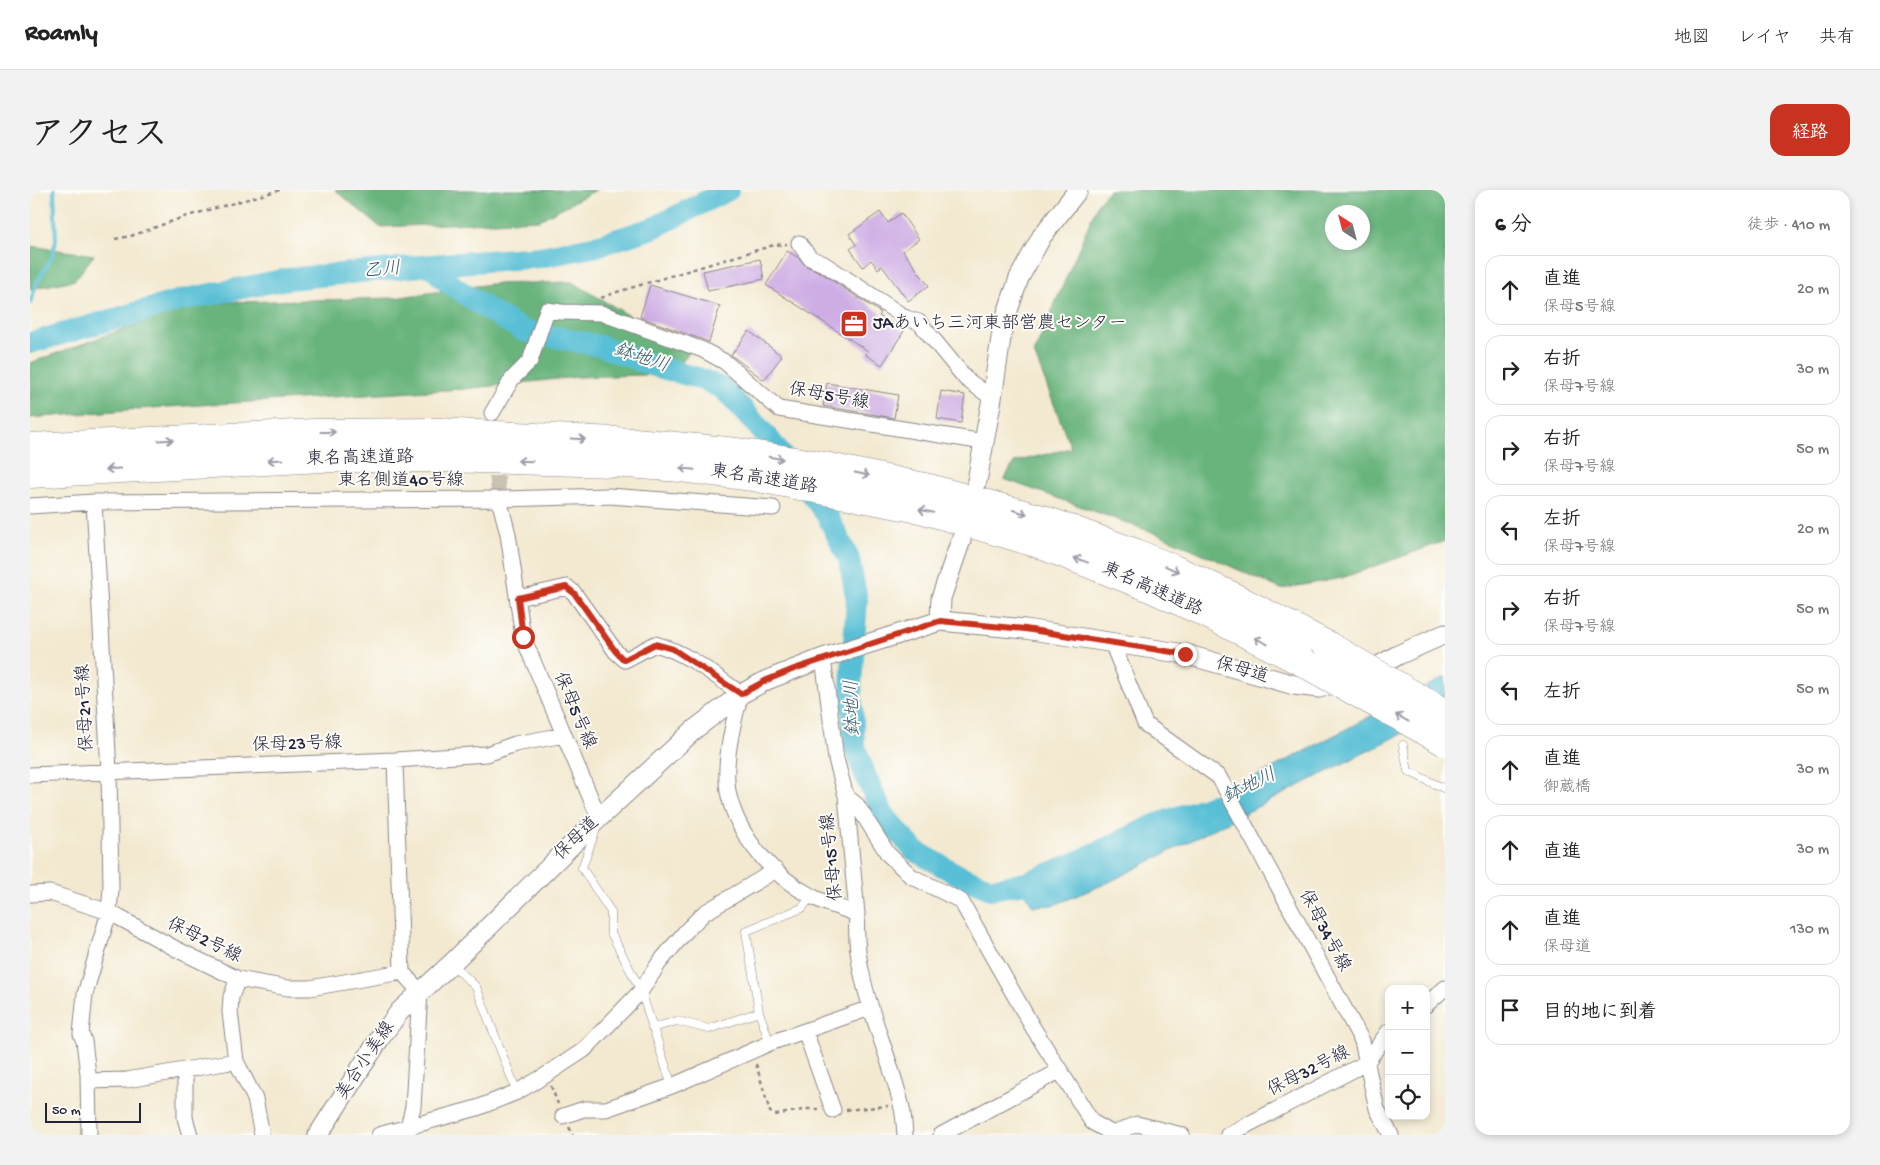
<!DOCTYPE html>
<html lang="ja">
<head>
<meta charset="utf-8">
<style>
	body { margin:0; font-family:"Gochi Hand","Klee One",sans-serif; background:#f2f2f2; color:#222 }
	.controls { position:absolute; right:15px; bottom:15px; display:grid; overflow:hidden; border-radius:10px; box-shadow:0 2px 8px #0003 }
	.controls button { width:45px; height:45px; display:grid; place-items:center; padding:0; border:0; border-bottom:1px solid #e0e0e0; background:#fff; color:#222; font:25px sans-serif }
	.compass { position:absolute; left:1295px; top:15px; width:45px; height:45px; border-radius:50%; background:#fff; box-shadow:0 2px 8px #0003; rotate:324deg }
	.scale { position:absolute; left:15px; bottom:12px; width:96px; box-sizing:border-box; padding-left:5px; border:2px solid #22223b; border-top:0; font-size:14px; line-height:18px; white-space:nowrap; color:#22223b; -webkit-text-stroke:4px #fdfcf7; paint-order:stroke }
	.stop { position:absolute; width:15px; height:15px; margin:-11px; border:4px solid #c8321e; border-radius:50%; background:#fff }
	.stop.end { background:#c8321e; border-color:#fff; box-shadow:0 1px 5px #0008 }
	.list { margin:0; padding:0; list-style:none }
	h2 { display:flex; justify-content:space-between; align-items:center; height:65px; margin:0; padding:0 20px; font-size:21px }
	h2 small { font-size:16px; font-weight:400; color:#767676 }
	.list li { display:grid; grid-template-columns:32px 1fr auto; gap:15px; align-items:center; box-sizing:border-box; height:70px; margin:0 10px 10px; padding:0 10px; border:1px solid #e0e0e0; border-radius:15px }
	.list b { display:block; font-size:19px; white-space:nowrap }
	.list p { margin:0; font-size:16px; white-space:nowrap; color:#767676 }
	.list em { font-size:16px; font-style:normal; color:#767676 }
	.icon { flex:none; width:28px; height:28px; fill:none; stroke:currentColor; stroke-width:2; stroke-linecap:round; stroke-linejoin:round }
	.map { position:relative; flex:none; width:1415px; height:945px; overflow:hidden; border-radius:15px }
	header { display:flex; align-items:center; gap:30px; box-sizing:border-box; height:70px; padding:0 25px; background:#fff; border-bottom:1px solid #e0e0e0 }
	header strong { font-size:24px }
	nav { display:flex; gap:28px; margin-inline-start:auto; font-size:18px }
	.intro { display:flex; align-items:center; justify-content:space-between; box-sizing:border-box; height:120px; padding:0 30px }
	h1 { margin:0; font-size:35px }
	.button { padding:12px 22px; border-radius:15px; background:#c8321e; color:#fff; font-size:18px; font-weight:700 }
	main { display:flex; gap:30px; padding:0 30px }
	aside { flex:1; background:#fff; border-radius:15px; box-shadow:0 2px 8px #0003 }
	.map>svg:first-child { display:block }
</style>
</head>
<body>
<header>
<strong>Roamly</strong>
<nav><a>地図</a><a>レイヤ</a><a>共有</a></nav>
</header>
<div class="intro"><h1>アクセス</h1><a class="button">経路</a></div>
<main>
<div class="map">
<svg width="1415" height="945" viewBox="0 0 1415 945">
	<rect width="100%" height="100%" fill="#fdfcf7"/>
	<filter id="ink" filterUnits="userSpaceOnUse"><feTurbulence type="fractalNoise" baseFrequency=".02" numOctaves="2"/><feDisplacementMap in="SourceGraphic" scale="10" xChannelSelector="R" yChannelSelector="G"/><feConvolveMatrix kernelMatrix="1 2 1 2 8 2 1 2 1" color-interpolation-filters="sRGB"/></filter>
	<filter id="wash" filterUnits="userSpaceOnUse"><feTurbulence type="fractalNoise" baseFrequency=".0096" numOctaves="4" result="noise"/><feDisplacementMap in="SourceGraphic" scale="20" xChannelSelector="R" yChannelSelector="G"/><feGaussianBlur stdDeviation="1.12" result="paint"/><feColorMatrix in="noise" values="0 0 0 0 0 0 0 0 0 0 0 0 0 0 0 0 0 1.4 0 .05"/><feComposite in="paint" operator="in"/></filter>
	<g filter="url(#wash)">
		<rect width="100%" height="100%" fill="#f3e9d0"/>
		<path fill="#68b47c" stroke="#456b5c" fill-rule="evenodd" d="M 305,0 L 566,0 L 509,30 L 350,37 Z
			M 1079,0 L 1415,0 L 1415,351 L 1312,388 L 1251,399 L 1133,346 L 974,289 L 985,272 L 1041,258 L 1004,163 L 1068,13 ZM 1302,22 L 1332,22 L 1332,52 L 1302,52 Z
			M 0,56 L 64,65 L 45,90 L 0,99 Z
			M 542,92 L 659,161 L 645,184 L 547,187 L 433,199 L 121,218 L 0,228 L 0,173 L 165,113 L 364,108 L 460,94 Z"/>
		<path fill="#58bfd6" stroke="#3d7088" d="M 1415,487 L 1415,522 L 1077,693 L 1024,715 L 1003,716 L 986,690 L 1072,668 Z"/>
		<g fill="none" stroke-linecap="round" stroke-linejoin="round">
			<path stroke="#58bfd6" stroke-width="4" d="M 0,113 L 7,92 L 22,67 L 26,51 L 24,0"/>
			<path stroke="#58bfd6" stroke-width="22" d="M 402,75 L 413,89 L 460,121 L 494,141 L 571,156 L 624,176 L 668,188 L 692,198 L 708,214 L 739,249 L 797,325 L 819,369 L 827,410 L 821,495 L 824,554 L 836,587 L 853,624 L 884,660 L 930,686 L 961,699 L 996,693 L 1045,673 L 1125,635 L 1183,615
				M 0,153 L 151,110 L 258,89 L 402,75 L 510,67 L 563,57 L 623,38 L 698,0"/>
		</g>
		<g id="blocks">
			<path fill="#ceade5" d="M 850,22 L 858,33 L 871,23 L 889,49 L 873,61 L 899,96 L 878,111 L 852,76 L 848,79 L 841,70 L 833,77 L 820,59 L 826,55 L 819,44 Z
				M 757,61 L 769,68 L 776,76 L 790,82 L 851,123 L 849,126 L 874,141 L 852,175 L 836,165 L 838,161 L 736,95 Z
				M 730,69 L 734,89 L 678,101 L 673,81 Z
				M 620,95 L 690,116 L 679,152 L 610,127 Z
				M 719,141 L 752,166 L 734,190 L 701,165 Z
				M 797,193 L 868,205 L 864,228 L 793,216 Z
				M 911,201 L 935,205 L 931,233 L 907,229 Z"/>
		</g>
	</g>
	<g filter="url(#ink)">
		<use href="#blocks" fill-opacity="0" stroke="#8a8686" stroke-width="1"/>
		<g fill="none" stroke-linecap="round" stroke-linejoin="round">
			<path stroke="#c9c1b2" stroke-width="15" stroke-dasharray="15 8" stroke-linecap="butt" d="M 465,263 L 469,309"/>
			<defs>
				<path id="service" d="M 1373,555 L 1378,581 L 1415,599
					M 566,639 L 552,678 L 581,722 L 581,743 L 611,801 L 642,896
					M 422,774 L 446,797 L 487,902
					M 622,838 L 647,831 L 679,839 L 729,822
					M 740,853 L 729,822 L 716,741 L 772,718 L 781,707"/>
				<path id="minor" d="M 769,53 L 780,68 L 794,74 L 876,128 L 889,132 L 936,189 L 962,208
					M 462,223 L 482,189 L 500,171 L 517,120 L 531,122 L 571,123 L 673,160 L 695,172 L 749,219 L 954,252
					M 469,309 L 478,344 L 493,447 L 569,628
					M 0,316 L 64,312 L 469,309 L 579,306 L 743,318
					M 488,408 L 537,397 L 544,403 L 586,462 L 595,470 L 625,454 C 658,463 684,485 711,504 C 703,532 692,577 699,606 C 709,648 743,686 781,706 C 795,714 812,718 827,724 C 822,790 856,851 871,914 C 874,924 874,935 875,945
					M 1082,453 L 1115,534 L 1189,587 L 1332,851 L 1347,919 L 1361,945
					M 793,468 L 806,569 L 816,606 L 827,615 L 858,664 L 881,686 L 931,711 L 1002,836 L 1062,932 L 1083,944 L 1107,934 L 1152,945
					M 365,570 L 372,782
					M 0,585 L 365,570 L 457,564 L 485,554 L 534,545
					M 816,606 L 827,724
					M 0,704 L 20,703 L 79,722 L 148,760 L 208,789 L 258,798 L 280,798 L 372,782 L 390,802 L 383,917 L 378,937 L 378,945
					M 1396,815 L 1415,798
					M 775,841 L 803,920
					M 206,871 L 225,909 L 232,945
					M 155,881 L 155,928 L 160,945
					M 58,891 L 97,890 L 206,871 L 200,822 L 201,807 L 208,789
					M 533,926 L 554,919 L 576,919 L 642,896 L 740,853 L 840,818
					M 59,945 L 58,884 L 54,851 L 51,844 L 55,804 L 79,722 L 81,698 L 79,581 L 64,312
					M 349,945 L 447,918 L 487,902 L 516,885 L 554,860 L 611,801 L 629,773 L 656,741 L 674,723 L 746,680
					M 911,945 L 1031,880
					M 1198,945 L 1336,873 L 1359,841"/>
				<path id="tertiary" d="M 947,291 L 962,208 L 973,135 L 989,88 L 1012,46 L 1048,0
					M 910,431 L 911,408 L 931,350
					M 288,945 L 350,848 L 370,821 L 422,773 L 569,628 L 665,539 L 711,504 L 737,490 L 793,468 L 910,431 L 995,439 L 1155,464 L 1264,495 L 1289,498 L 1331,486 L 1368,465 L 1415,444"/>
				<path id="motorway" d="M 0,257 L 285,243 L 409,242 L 605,252 L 707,262 L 784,274 L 899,298 L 1012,329 L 1106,363 L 1144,379 L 1200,405 L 1297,455
					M 0,284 L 293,268 L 414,268 L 584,273 L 651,278 L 723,287 L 894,320 L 1006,353 L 1118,397 L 1171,421 L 1274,473"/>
			</defs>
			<use href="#service" stroke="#8a8686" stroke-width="9"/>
			<use href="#minor" stroke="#8a8686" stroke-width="17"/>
			<use href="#tertiary" stroke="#8a8686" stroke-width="21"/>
			<use href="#motorway" stroke="#8a8686" stroke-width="29"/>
			<path stroke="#8a8686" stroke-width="2.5" stroke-dasharray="4 4" stroke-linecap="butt" d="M 85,49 L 101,46 L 154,27 L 250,0
				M 571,108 L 587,102 L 744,55 L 757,54
				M 726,874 L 740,922 L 745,925 L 778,919 L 788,919
				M 521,896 L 528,914
				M 816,920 L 858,916
				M 539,937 L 543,945"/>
			<use href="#service" stroke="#fff" stroke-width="8"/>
			<use href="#minor" stroke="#fff" stroke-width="15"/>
			<use href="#tertiary" stroke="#fff" stroke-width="19"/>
			<use href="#motorway" stroke="#fff" stroke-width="28"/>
			<defs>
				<path id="motorway-bridge" d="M 1297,455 L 1415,523
					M 1274,473 L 1415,552"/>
			</defs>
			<use href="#motorway-bridge" stroke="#8a8686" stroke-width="29" stroke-linecap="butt"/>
			<use href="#motorway-bridge" stroke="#fff" stroke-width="28"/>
		</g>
		<defs><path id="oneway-shaft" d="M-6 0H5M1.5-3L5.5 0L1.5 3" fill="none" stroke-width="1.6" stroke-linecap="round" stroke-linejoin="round" transform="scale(1.25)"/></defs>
		<g stroke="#9c9ca7">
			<use href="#oneway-shaft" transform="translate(298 242)"/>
			<use href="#oneway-shaft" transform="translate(548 249) rotate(3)"/>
			<use href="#oneway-shaft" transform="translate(136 250) rotate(-3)"/>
			<use href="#oneway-shaft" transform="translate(746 268) rotate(9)"/>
			<use href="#oneway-shaft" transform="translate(245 270) rotate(177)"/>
			<use href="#oneway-shaft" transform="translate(495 271) rotate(-178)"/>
			<use href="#oneway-shaft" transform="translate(83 279) rotate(177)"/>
			<use href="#oneway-shaft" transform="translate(657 279) rotate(-174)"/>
			<use href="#oneway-shaft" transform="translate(832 284) rotate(12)"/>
			<use href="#oneway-shaft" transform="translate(896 321) rotate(-166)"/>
			<use href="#oneway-shaft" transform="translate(990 322) rotate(16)"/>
			<use href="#oneway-shaft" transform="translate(1051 370) rotate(-160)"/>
			<use href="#oneway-shaft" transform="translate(1142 379) rotate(24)"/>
			<use href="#oneway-shaft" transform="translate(1231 451) rotate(-153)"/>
			<use href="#oneway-shaft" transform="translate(1372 528) rotate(-151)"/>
		</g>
	</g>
	<g fill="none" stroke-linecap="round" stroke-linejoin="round" filter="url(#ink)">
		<path stroke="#c8321e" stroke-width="6" d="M 493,447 L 488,408 L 536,397 L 544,403 L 586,462 L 594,470 L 625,454 L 643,459 L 711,504 L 737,490 L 764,479 L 910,431 L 995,439 L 1155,464"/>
	</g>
	<defs>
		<symbol id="office-square" viewBox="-11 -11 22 22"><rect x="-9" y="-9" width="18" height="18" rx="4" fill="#c8321e" stroke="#fdfcf7"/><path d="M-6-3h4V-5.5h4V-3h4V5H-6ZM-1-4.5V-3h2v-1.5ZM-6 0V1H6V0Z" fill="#fff"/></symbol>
	</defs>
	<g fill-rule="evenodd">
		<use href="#office-square" x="808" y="118" width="32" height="32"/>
	</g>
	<g text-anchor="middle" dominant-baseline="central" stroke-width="4" stroke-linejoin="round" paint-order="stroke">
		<g font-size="18" fill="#22223b" stroke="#fdfcf7" text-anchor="start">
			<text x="843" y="134">JAあいち三河東部営農センター</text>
		</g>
		<g font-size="18" fill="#22223b" stroke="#fdfcf7">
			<text transform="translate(799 207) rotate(10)">保母5号線</text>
			<text transform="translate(330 269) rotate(-1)">東名高速道路</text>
			<text transform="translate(734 290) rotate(9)">東名高速道路</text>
			<text x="371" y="291">東名側道40号線</text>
			<text transform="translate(1122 400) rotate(24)">東名高速道路</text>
			<text transform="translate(1212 481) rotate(16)">保母道</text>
			<text transform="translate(56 518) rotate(-93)">保母21号線</text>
			<text transform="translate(544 521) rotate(67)">保母5号線</text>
			<text transform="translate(267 555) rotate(-2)">保母23号線</text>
			<text transform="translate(547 649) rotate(-44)">保母道</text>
			<text transform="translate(803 667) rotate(-96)">保母15号線</text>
			<text transform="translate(1294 741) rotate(62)">保母34号線</text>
			<text transform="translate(174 751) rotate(26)">保母2号線</text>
			<text transform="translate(336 871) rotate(-56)">美合小美線</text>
			<text transform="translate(1279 882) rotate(-27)">保母32号線</text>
		</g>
		<g font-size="19" font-style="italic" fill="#355971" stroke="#fdfcf7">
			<text transform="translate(352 81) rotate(-5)">乙川</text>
			<text transform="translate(611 169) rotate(18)">鉢地川</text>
			<text transform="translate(824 518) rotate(-92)">鉢地川</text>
			<text transform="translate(1220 597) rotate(-26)">鉢地川</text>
		</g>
	</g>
</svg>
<div class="controls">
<button>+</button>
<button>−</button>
<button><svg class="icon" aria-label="locate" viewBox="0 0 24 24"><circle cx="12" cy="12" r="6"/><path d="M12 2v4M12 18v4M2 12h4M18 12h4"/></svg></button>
</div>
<svg class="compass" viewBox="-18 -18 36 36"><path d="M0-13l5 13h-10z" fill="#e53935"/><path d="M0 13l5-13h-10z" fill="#767676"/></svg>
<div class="scale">50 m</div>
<div class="stop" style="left:493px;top:447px"></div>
<div class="stop end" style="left:1155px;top:464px"></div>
</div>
<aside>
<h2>6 分<small>徒歩 · 410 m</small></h2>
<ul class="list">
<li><svg class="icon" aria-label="ahead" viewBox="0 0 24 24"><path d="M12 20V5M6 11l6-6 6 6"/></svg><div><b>直進</b><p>保母5号線</p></div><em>20 m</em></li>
<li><svg class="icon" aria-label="right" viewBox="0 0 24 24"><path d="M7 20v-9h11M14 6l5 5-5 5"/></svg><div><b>右折</b><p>保母7号線</p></div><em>30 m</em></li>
<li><svg class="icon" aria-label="right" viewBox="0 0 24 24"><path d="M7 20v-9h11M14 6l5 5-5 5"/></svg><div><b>右折</b><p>保母7号線</p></div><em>50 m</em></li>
<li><svg class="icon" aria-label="left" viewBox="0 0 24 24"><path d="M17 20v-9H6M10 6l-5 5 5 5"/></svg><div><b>左折</b><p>保母7号線</p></div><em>20 m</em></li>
<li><svg class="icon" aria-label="right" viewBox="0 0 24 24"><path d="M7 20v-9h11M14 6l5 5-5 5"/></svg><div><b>右折</b><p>保母7号線</p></div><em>50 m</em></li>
<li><svg class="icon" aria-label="left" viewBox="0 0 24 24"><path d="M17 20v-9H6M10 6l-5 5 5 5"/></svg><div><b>左折</b></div><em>50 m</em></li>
<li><svg class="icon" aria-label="ahead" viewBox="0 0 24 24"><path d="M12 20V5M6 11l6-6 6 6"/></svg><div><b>直進</b><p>御蔵橋</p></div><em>30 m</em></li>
<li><svg class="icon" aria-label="ahead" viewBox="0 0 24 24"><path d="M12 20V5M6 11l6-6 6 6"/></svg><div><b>直進</b></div><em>30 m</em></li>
<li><svg class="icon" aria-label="ahead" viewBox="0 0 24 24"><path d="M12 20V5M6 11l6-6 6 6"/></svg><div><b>直進</b><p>保母道</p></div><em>130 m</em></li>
<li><svg class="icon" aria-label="arrive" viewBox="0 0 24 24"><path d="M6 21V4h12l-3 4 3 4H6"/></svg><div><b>目的地に到着</b></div></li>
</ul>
</aside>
</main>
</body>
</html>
